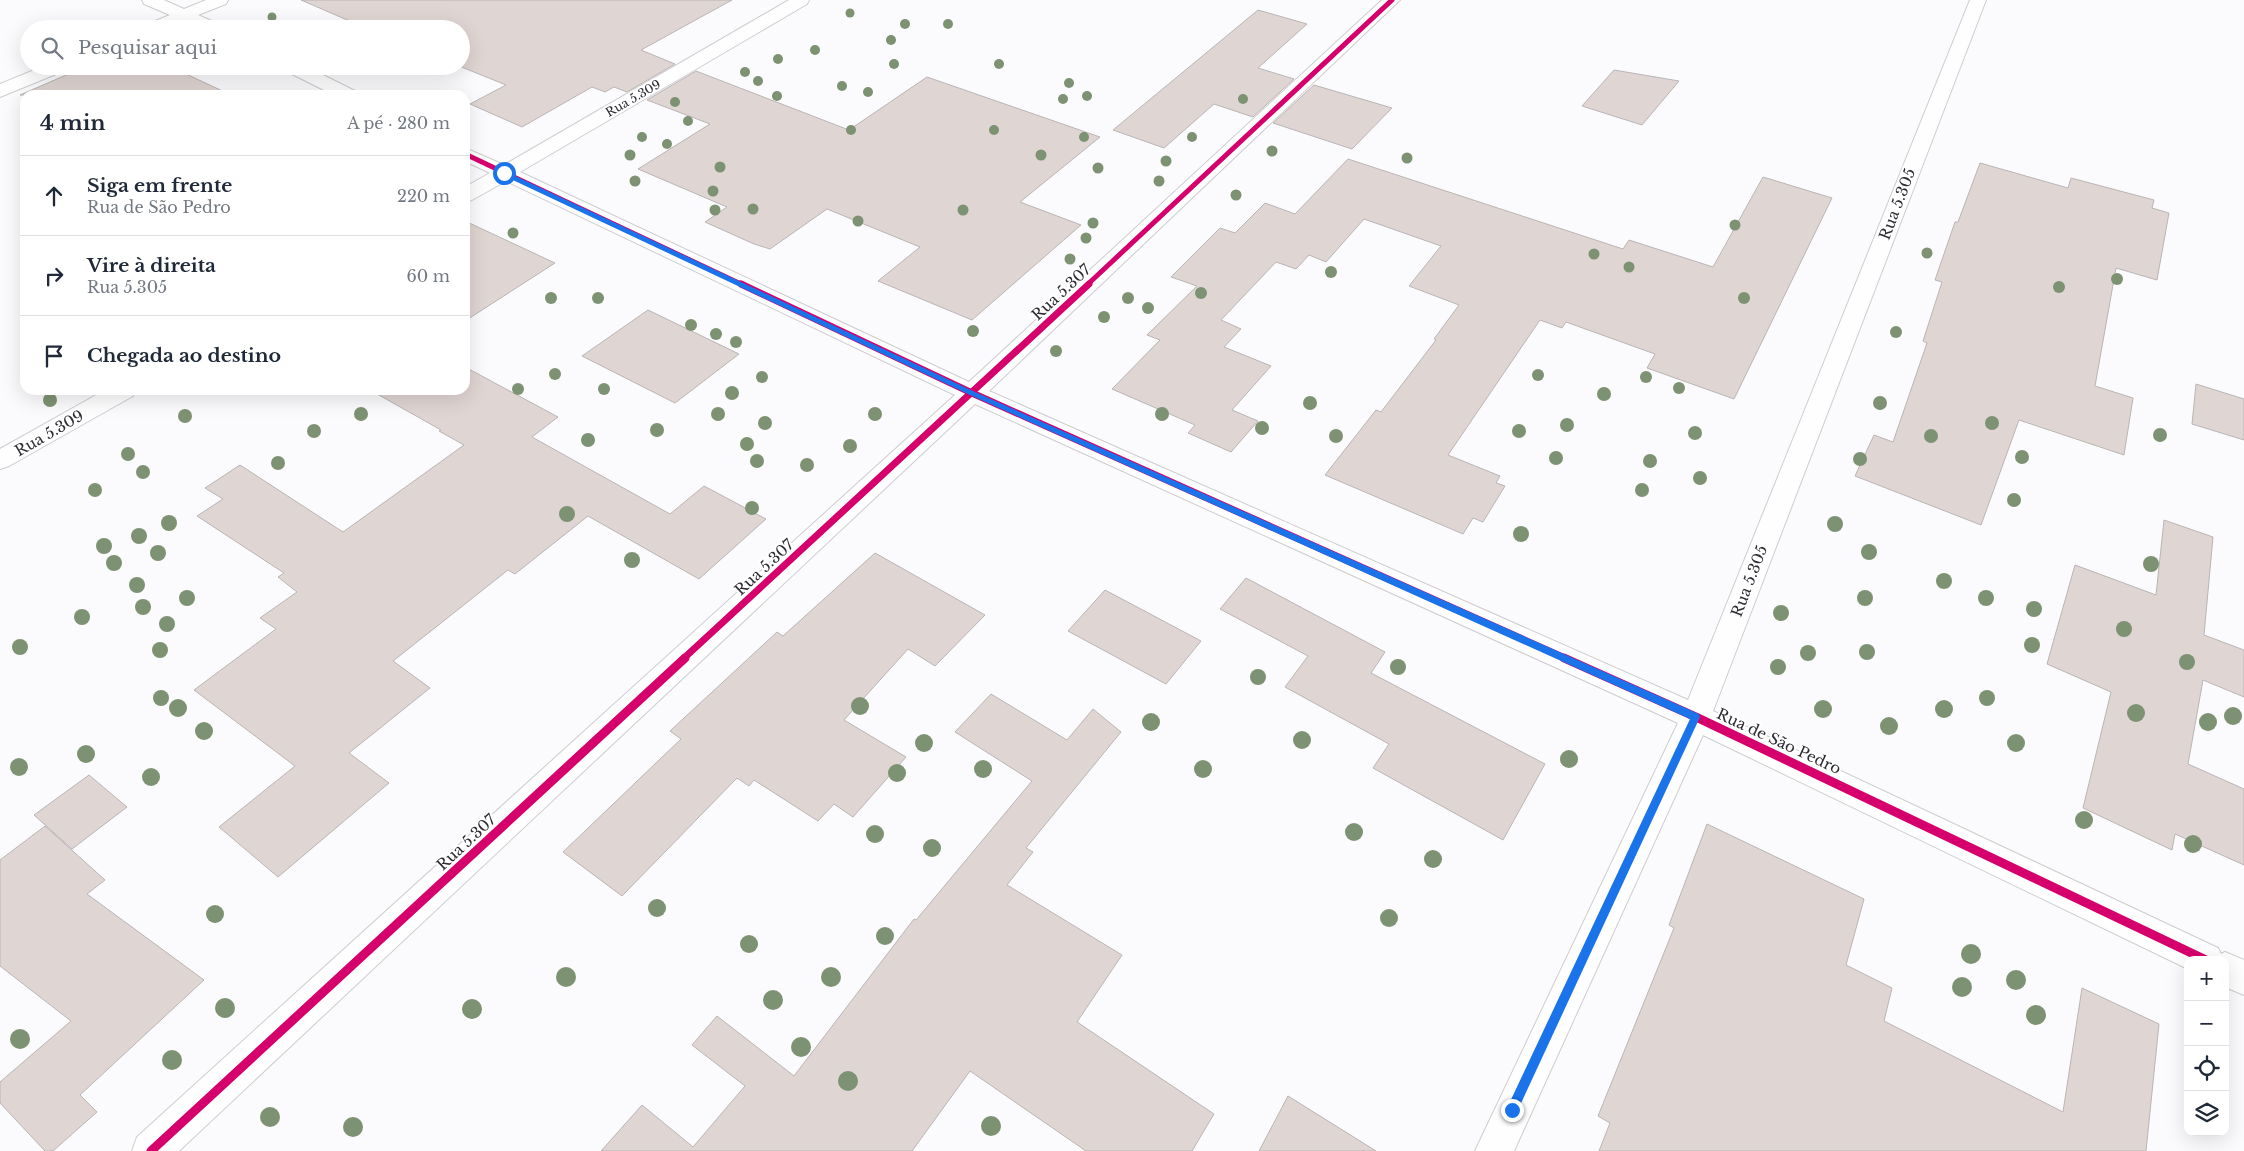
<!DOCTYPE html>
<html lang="pt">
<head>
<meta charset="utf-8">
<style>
	body { margin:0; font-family:"Libre Baskerville",serif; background:#f2f2f3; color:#1f2937 }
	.controls { position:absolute; right:15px; bottom:15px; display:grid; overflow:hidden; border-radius:10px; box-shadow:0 5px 20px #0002 }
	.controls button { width:45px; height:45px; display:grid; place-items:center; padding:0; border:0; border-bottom:1px solid #e0e1e3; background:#fff; color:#1f2937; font:25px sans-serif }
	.stop { position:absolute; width:15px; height:15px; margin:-11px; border:4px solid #1a73e8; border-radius:50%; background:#fff }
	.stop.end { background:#1a73e8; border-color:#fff; box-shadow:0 1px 5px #0008 }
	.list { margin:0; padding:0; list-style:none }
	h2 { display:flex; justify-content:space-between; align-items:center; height:65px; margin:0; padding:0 20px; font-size:21px }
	h2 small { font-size:16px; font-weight:400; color:#747a83 }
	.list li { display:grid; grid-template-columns:32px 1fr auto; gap:15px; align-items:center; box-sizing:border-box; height:80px; padding:0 20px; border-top:1px solid #e0e1e3 }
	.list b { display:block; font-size:19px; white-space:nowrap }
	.list p { margin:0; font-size:16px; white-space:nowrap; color:#747a83 }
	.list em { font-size:16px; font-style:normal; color:#747a83 }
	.icon { flex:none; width:28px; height:28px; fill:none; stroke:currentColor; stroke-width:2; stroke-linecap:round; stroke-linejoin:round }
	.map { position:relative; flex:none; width:2244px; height:1151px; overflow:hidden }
	.search { position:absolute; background:#fff; box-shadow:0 5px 20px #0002; left:20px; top:20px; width:450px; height:55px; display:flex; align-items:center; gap:12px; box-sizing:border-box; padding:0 18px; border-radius:28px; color:#747a83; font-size:19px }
	.panel { position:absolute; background:#fff; box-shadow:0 5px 20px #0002; left:20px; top:90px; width:450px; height:305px; border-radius:15px }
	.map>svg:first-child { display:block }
</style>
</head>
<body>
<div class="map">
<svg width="2244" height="1151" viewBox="0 0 2244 1151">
	<rect width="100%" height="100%" fill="#fbfafc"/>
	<path fill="#dfd5d3" stroke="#bab5b5" d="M 301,0 L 732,0 L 641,50 L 675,64 L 627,92 L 614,87 L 605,92 L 592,87 L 522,127 L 470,104 L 506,85 L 459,66 L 461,66 L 461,29 L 368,29 Z
		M 1258,10 L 1307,24 L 1258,68 L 1294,79 L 1253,117 L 1214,104 L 1164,148 L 1113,130 Z
		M 87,66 L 169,66 L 231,95 L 20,95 Z
		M 1614,70 L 1679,81 L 1642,125 L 1582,106 Z
		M 696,71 L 849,130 L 927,77 L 1100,137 L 1020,202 L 1081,225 L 972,320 L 878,281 L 920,247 L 827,209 L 770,249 L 754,244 L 705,222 L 727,207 L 638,169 L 710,124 L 647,100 Z
		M 1314,85 L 1392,108 L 1352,149 L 1273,123 Z
		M 1348,159 L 1623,249 L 1629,240 L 1713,267 L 1763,177 L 1832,198 L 1734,399 L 1647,368 L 1655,354 L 1566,322 L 1562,328 L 1540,320 L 1448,455 L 1500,476 L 1496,483 L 1505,486 L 1483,522 L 1473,518 L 1463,534 L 1325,475 L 1376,410 L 1381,412 L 1436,340 L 1434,339 L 1459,305 L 1409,286 L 1441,246 L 1364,219 L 1326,262 L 1309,255 L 1296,269 L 1276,262 L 1221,320 L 1241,329 L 1224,347 L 1271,366 L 1232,410 L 1258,421 L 1231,452 L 1188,433 L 1195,425 L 1112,389 L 1160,340 L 1147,335 L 1197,286 L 1171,277 L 1220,228 L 1235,233 L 1265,203 L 1295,214 Z
		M 1980,163 L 2068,188 L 2071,178 L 2154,200 L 2152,208 L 2169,213 L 2157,280 L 2116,268 L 2095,386 L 2133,398 L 2124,455 L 2019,420 L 1981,525 L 1855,476 L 1874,435 L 1893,442 L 1927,343 L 1923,341 L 1942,282 L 1935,280 L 1955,222 L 1958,222 Z
		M 465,221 L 555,263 L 465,321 Z
		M 648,310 L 739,354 L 675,403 L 582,356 Z
		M 465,367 L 558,417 L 532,437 L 670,514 L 704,486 L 766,519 L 699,579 L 588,516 L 515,574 L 508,570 L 393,661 L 430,688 L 349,753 L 389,783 L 278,877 L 219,827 L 295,766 L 194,690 L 276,629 L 260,618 L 297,592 L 278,577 L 284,573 L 197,516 L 223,499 L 205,488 L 240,465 L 343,532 L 464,445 L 439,431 L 441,430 L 370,390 L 465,390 Z
		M 2196,384 L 2244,399 L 2244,440 L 2192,424 Z
		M 2164,520 L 2213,537 L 2204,635 L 2244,650 L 2244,697 L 2203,680 L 2188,764 L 2244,789 L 2244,865 L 2175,834 L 2172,850 L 2083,808 L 2111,692 L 2047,664 L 2075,565 L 2156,595 Z
		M 875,553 L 985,615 L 935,666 L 908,649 L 844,720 L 906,757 L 853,817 L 834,804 L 818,821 L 754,780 L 749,786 L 737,778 L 622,896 L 563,852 L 681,739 L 670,731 L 777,632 L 783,636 Z
		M 1246,578 L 1385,652 L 1371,673 L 1545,764 L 1503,840 L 1373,768 L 1389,744 L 1285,687 L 1308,656 L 1220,609 Z
		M 1105,590 L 1201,641 L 1166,684 L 1068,631 Z
		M 991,694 L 1067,740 L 1093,709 L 1121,732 L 1026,848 L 1033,852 L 1007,885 L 1122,955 L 1077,1022 L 1214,1114 L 1192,1151 L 1086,1151 L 970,1071 L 912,1151 L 601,1151 L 642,1105 L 693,1147 L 745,1086 L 692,1045 L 717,1016 L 794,1076 L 914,919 L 916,920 L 1032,781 L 955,732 Z
		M 89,775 L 127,807 L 72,849 L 34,815 Z
		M 1707,824 L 1864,899 L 1846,965 L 1892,988 L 1884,1021 L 2063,1112 L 2082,988 L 2159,1024 L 2146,1151 L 1599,1151 L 1610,1123 L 1598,1116 L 1674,928 L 1669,925 Z
		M 45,826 L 105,880 L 87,894 L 204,980 L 80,1095 L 97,1112 L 53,1151 L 45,1151 L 0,1103 L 0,1082 L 71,1021 L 0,966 L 0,860 Z
		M 1288,1096 L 1376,1151 L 1259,1151 Z"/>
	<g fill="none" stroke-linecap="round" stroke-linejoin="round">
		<defs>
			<path id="minor" d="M 142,0 L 164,0 L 184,9 L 206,0 L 228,0 L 226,4 L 198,15 L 221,25 L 223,29 L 200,29 L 184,21 L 166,29 L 143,29 L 145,25 L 170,15 L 144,4 Z
				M 789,0 L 809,0 L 807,4 L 520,172 L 969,382 L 1382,0 L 1400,0 L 989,391 L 1688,700 L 1970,0 L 1986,0 L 1713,711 L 2218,948 L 2221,954 L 2225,952 L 2244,960 L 2244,995 L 2225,987 L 2225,960 L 2188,960 L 2188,969 L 1703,735 L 1514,1151 L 1475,1151 L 1678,723 L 975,404 L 179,1151 L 132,1151 L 137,1137 L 955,395 L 506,181 L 472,200 L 465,202 L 465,187 L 490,173 L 465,161 L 465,148 L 504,165 Z
				M 44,66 L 69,66 L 66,70 L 0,97 L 0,84 Z
				M 281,66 L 305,66 L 355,91 L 357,95 L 334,95 L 284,70 Z
				M 105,390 L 136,390 L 133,396 L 9,466 L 0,469 L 0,449 Z"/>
		</defs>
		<use href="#minor" stroke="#cecccf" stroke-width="2"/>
		<use href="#minor" fill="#fefeff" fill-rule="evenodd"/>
		<defs>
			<path id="cycleway-far2" d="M 465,154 L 743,285
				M 1087,285 L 1392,0"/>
			<path id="cycleway-far1" d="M 741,284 L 972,393 L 1567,659
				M 683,659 L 1089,284"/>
			<path id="cycleway" d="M 1564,658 L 1696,717 L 2206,960
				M 151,1151 L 685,658"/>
		</defs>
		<use href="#cycleway-far2" stroke="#fff" stroke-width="8"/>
		<use href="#cycleway-far1" stroke="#fff" stroke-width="10"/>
		<use href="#cycleway" stroke="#fff" stroke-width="12"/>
		<use href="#cycleway-far2" stroke="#d6006c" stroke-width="5"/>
		<use href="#cycleway-far1" stroke="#d6006c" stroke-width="7"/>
		<use href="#cycleway" stroke="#d6006c" stroke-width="9"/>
	</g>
	<g fill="#7d9273">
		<circle cx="850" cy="13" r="4.5"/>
		<circle cx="272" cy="17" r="4.5"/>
		<circle cx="905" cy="24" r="5"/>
		<circle cx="948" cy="24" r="5"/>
		<circle cx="891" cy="40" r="5"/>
		<circle cx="815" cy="50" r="5"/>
		<circle cx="778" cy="59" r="5"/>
		<circle cx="894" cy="64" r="5"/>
		<circle cx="999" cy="64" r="5"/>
		<circle cx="745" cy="72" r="5"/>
		<circle cx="758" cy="81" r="5"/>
		<circle cx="1069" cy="83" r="5"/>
		<circle cx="842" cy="86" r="5"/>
		<circle cx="868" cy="92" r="5"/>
		<circle cx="777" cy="96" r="5"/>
		<circle cx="1087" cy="96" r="5"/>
		<circle cx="1063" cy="99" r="5"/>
		<circle cx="1243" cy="99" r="5"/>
		<circle cx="675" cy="102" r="5"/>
		<circle cx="688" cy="121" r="5"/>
		<circle cx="851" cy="130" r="5"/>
		<circle cx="994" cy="130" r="5"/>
		<circle cx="642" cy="137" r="5"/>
		<circle cx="1084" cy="137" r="5"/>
		<circle cx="1192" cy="137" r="5"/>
		<circle cx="667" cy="144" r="5"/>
		<circle cx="1272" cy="151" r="5.5"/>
		<circle cx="630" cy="155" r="5.5"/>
		<circle cx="1041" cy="155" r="5.5"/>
		<circle cx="1407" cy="158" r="5.5"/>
		<circle cx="1166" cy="161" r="5.5"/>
		<circle cx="720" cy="167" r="5.5"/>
		<circle cx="1098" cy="168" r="5.5"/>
		<circle cx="635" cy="181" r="5.5"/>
		<circle cx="1159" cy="181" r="5.5"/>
		<circle cx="713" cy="191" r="5.5"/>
		<circle cx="1236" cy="195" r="5.5"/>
		<circle cx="753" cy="209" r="5.5"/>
		<circle cx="715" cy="210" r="5.5"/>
		<circle cx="963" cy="210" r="5.5"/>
		<circle cx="858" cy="221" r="5.5"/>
		<circle cx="1093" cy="223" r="5.5"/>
		<circle cx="1735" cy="225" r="5.5"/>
		<circle cx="513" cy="233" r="5.5"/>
		<circle cx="1086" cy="238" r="5.5"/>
		<circle cx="1927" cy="253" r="5.5"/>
		<circle cx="1594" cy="254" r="5.5"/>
		<circle cx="1070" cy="259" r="5.5"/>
		<circle cx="1629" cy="267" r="5.5"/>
		<circle cx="1331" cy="272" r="6"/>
		<circle cx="2117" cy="279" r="6"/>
		<circle cx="2059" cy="287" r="6"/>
		<circle cx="1201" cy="293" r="6"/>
		<circle cx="551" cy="298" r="6"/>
		<circle cx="598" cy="298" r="6"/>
		<circle cx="1128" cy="298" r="6"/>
		<circle cx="1744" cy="298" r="6"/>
		<circle cx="1148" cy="308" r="6"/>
		<circle cx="1104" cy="317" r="6"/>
		<circle cx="691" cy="325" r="6"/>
		<circle cx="973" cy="331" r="6"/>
		<circle cx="1896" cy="332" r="6"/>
		<circle cx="716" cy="334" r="6"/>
		<circle cx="736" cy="342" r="6"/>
		<circle cx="1056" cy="351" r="6"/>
		<circle cx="555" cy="374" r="6"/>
		<circle cx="1538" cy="375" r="6"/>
		<circle cx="762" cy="377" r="6"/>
		<circle cx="1646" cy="377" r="6"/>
		<circle cx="1679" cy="388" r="6"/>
		<circle cx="518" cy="389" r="6"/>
		<circle cx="604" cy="389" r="6"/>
		<circle cx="732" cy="393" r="7"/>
		<circle cx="1604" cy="394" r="7"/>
		<circle cx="50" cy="400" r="7"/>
		<circle cx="1310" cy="403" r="7"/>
		<circle cx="1880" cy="403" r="7"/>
		<circle cx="361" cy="414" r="7"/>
		<circle cx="718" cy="414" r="7"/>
		<circle cx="875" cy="414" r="7"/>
		<circle cx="1162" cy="414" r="7"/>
		<circle cx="185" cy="416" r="7"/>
		<circle cx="765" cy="423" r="7"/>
		<circle cx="1992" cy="423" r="7"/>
		<circle cx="1567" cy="425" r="7"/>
		<circle cx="1262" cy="428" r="7"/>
		<circle cx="657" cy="430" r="7"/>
		<circle cx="314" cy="431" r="7"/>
		<circle cx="1519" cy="431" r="7"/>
		<circle cx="1695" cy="433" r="7"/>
		<circle cx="2160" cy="435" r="7"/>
		<circle cx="1336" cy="436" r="7"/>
		<circle cx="1931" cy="436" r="7"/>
		<circle cx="588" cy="440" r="7"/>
		<circle cx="747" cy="444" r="7"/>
		<circle cx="850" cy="446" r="7"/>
		<circle cx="128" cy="454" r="7"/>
		<circle cx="2022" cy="457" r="7"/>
		<circle cx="1556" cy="458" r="7"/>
		<circle cx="1860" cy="459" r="7"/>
		<circle cx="757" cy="461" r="7"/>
		<circle cx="1650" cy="461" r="7"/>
		<circle cx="278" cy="463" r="7"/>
		<circle cx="807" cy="465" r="7"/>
		<circle cx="143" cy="472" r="7"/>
		<circle cx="1700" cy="478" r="7"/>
		<circle cx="95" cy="490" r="7"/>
		<circle cx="1642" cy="490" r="7"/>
		<circle cx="2014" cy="500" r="7"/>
		<circle cx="752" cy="508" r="7"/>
		<circle cx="567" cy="514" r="8"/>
		<circle cx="169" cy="523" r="8"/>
		<circle cx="1835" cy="524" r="8"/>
		<circle cx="1521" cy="534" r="8"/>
		<circle cx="139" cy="536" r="8"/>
		<circle cx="104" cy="546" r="8"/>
		<circle cx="1869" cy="552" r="8"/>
		<circle cx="158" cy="553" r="8"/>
		<circle cx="632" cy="560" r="8"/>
		<circle cx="114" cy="563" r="8"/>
		<circle cx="2151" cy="564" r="8"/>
		<circle cx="1944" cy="581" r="8"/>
		<circle cx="137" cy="585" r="8"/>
		<circle cx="187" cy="598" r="8"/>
		<circle cx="1865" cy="598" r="8"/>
		<circle cx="1986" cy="598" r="8"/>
		<circle cx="143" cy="607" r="8"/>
		<circle cx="2034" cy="609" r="8"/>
		<circle cx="1781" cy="613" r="8"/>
		<circle cx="82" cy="617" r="8"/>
		<circle cx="167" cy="624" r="8"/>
		<circle cx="2124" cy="629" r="8"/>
		<circle cx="2032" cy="645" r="8"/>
		<circle cx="20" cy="647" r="8"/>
		<circle cx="160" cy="650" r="8"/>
		<circle cx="1867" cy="652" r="8"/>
		<circle cx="1808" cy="653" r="8"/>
		<circle cx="2187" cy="662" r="8"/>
		<circle cx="1398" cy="667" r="8"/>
		<circle cx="1778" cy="667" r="8"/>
		<circle cx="1258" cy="677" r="8"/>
		<circle cx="161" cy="698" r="8"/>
		<circle cx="1987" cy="698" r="8"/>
		<circle cx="860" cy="706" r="9"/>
		<circle cx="178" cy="708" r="9"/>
		<circle cx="1823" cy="709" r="9"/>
		<circle cx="1944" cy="709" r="9"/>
		<circle cx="2136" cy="713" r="9"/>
		<circle cx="2233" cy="716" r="9"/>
		<circle cx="1151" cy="722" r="9"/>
		<circle cx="2208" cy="722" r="9"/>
		<circle cx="1889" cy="726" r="9"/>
		<circle cx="204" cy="731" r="9"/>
		<circle cx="1302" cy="740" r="9"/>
		<circle cx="924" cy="743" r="9"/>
		<circle cx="2016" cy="743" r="9"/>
		<circle cx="86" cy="754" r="9"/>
		<circle cx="1569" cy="759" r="9"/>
		<circle cx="19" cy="767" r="9"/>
		<circle cx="983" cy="769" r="9"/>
		<circle cx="1203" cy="769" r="9"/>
		<circle cx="897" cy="773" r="9"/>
		<circle cx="151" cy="777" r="9"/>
		<circle cx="2084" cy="820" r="9"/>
		<circle cx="1354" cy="832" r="9"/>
		<circle cx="875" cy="834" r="9"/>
		<circle cx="2193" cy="844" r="9"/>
		<circle cx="932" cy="848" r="9"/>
		<circle cx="1433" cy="859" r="9"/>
		<circle cx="657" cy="908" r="9"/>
		<circle cx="215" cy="914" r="9"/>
		<circle cx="1389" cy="918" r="9"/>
		<circle cx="885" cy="936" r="9"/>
		<circle cx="749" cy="944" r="9"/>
		<circle cx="1971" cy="954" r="10"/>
		<circle cx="566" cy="977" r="10"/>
		<circle cx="831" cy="977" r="10"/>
		<circle cx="2016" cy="980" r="10"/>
		<circle cx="1962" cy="987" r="10"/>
		<circle cx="773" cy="1000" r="10"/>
		<circle cx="225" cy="1008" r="10"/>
		<circle cx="472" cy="1009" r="10"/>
		<circle cx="2036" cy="1015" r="10"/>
		<circle cx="20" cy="1039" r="10"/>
		<circle cx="801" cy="1047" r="10"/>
		<circle cx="172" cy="1060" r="10"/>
		<circle cx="848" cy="1081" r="10"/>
		<circle cx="270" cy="1117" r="10"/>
		<circle cx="991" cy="1126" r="10"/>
		<circle cx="353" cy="1127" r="10"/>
	</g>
	<path fill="#1a73e8" d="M 502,172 L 507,172 L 975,392 L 1699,714 L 1700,717 L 1516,1114 L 1512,1116 L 1508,1114 L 1507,1110 L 1508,1106 L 1690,719 L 970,395 L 502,175 Z"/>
	<g text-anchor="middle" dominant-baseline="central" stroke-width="4" stroke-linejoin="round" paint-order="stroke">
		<g font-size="12" fill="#2e2b32" stroke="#fff">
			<text transform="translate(633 98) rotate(-30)">Rua 5.309</text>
		</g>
		<g font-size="15" fill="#2e2b32" stroke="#fff">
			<text transform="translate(1897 204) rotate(-69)">Rua 5.305</text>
			<text transform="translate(1061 292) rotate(-43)">Rua 5.307</text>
			<text transform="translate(49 433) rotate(-30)">Rua 5.309</text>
			<text transform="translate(764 567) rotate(-43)">Rua 5.307</text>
			<text transform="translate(1749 581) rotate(-69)">Rua 5.305</text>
			<text transform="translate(1779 741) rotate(25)">Rua de São Pedro</text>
			<text transform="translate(466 842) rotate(-43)">Rua 5.307</text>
		</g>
	</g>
</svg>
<div class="controls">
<button>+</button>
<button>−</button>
<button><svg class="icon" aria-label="locate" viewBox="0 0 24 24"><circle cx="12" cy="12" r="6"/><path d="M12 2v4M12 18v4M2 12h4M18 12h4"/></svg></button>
<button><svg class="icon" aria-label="layers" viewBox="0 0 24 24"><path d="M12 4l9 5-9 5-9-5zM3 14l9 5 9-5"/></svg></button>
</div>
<div class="stop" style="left:504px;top:173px"></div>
<div class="stop end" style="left:1512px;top:1110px"></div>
<div class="search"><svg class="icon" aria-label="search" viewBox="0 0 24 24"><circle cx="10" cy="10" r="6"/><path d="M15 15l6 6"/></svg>Pesquisar aqui</div>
<section class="panel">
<h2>4 min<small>A pé · 280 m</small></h2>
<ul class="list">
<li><svg class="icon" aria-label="ahead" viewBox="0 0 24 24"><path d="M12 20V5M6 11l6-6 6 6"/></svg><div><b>Siga em frente</b><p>Rua de São Pedro</p></div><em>220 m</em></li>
<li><svg class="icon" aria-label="right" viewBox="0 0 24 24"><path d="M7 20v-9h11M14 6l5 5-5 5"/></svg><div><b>Vire à direita</b><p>Rua 5.305</p></div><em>60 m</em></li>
<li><svg class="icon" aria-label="arrive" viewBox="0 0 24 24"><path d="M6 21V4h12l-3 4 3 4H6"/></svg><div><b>Chegada ao destino</b></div></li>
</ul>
</section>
</div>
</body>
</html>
